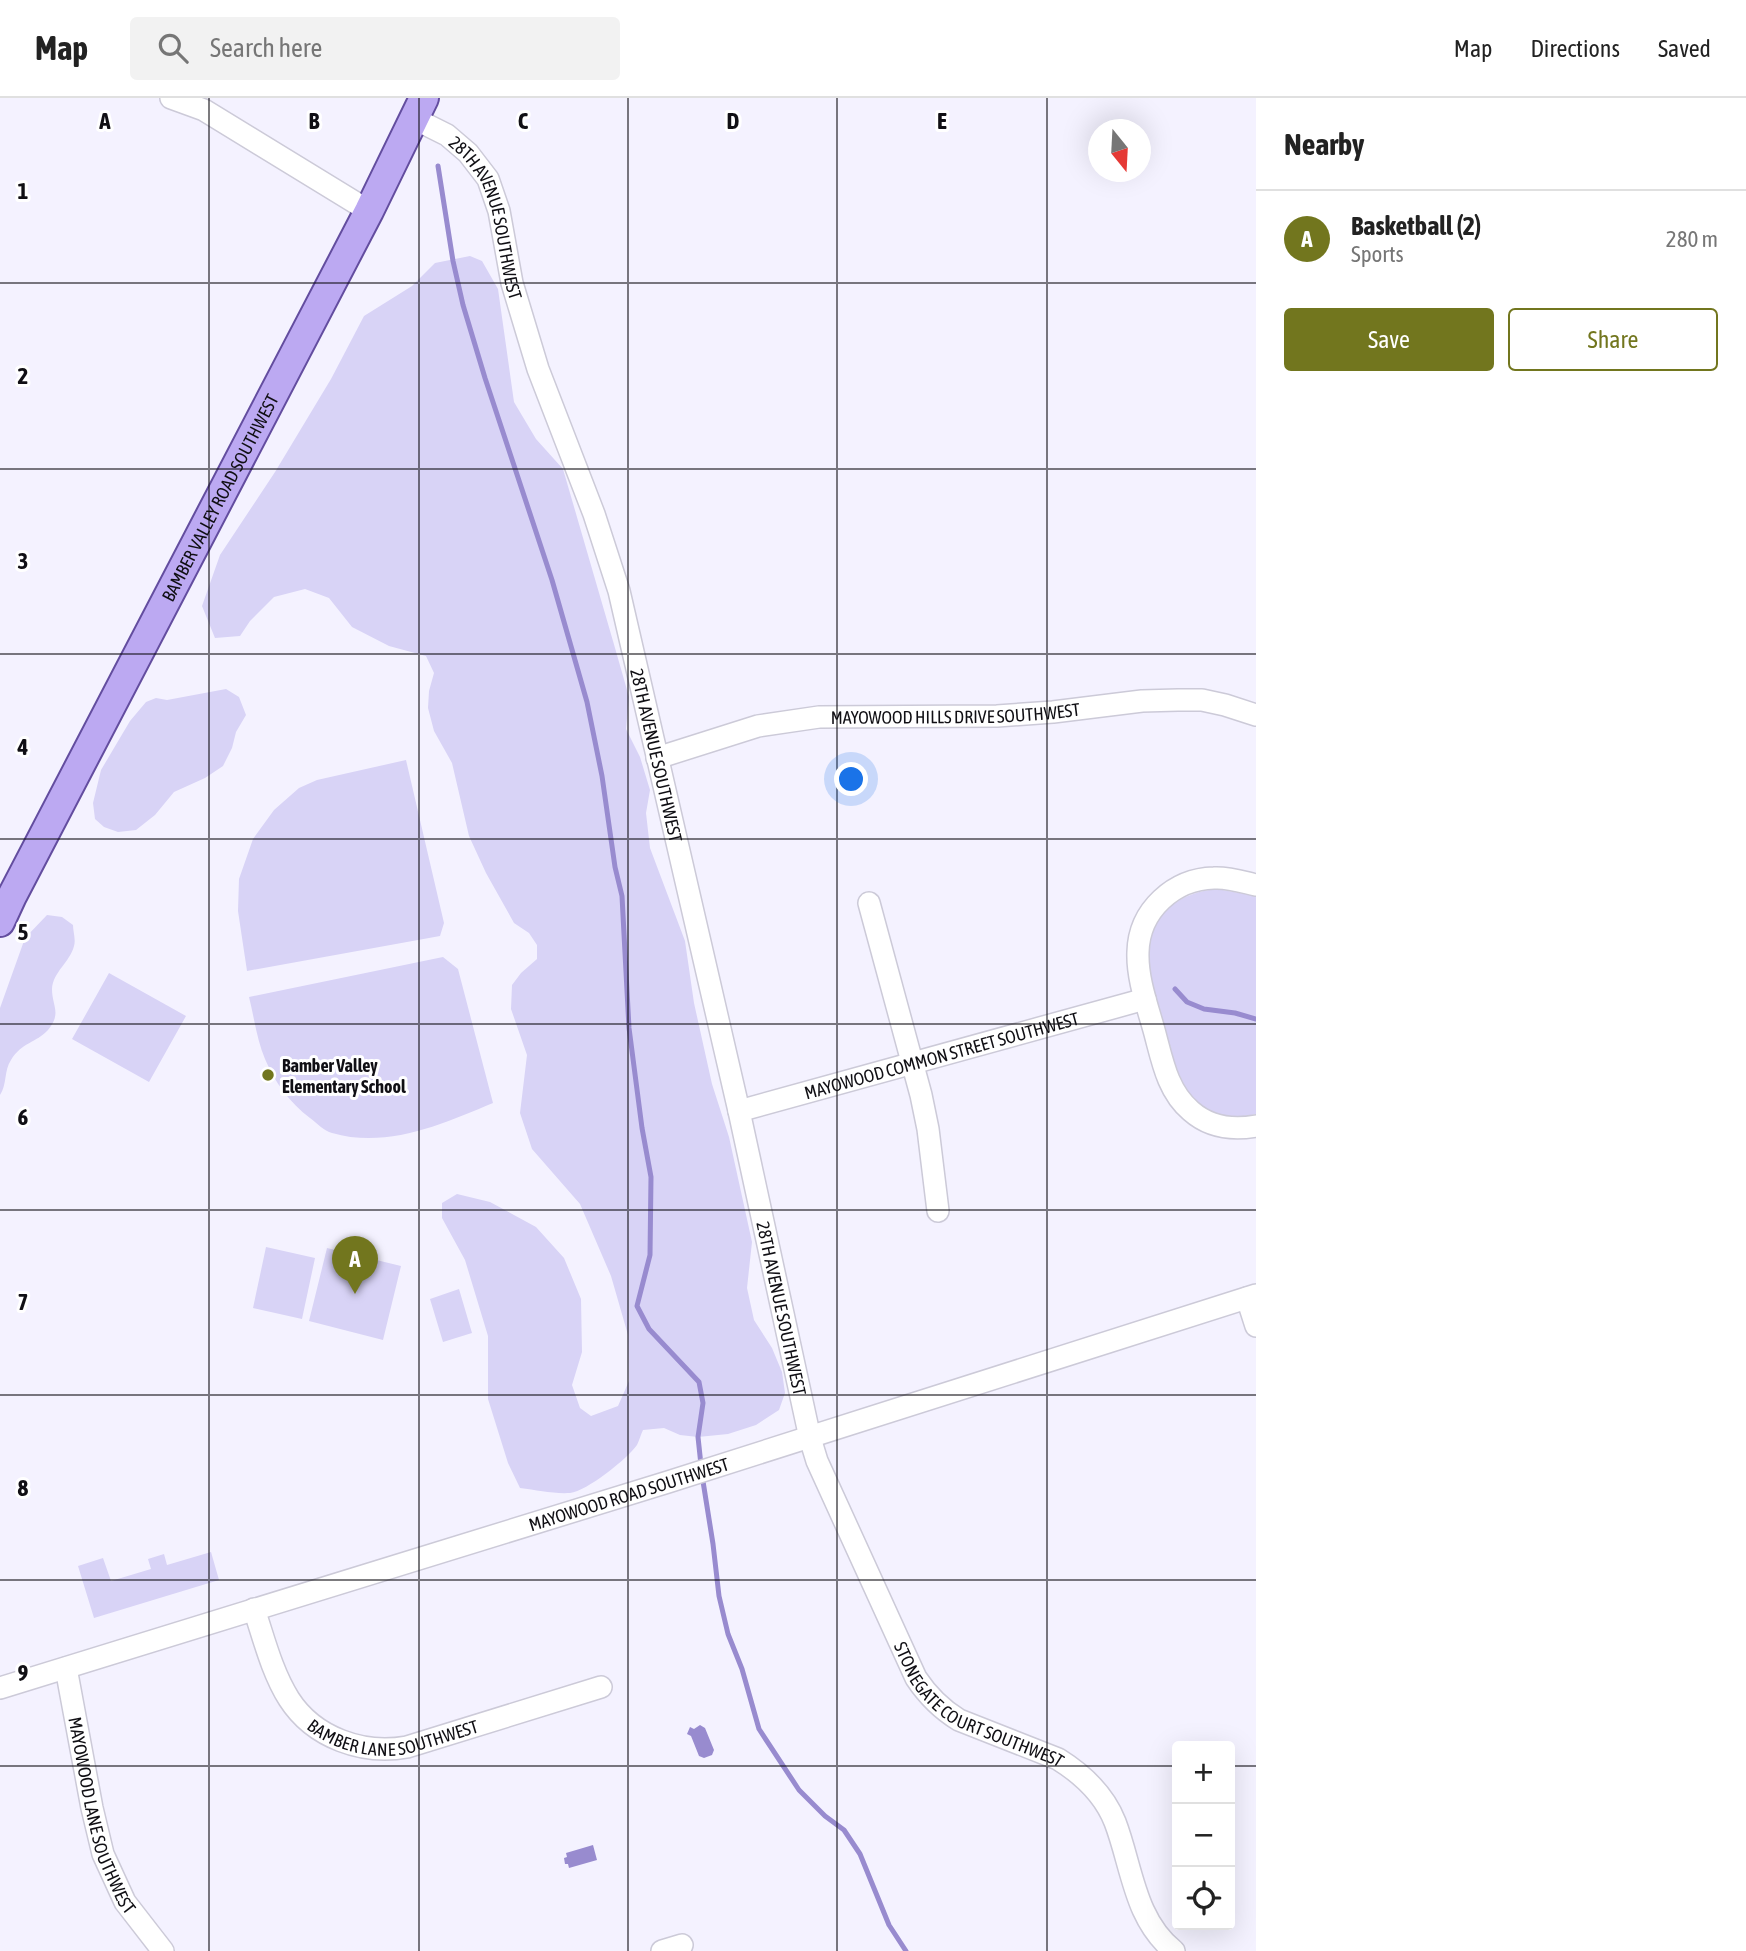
<!DOCTYPE html>
<html lang="en">
<head>
<meta charset="utf-8">
<style>
	body { margin:0; font-family:"Asap Condensed",sans-serif; background:#f2f2f2; color:#222 }
	.controls { position:absolute; right:21px; bottom:21px; display:grid; overflow:hidden; border-radius:7px; box-shadow:0 7px 28px #0002 }
	.controls button { width:63px; height:63px; display:grid; place-items:center; padding:0; border:0; border-bottom:2px solid #e0e0e0; background:#fff; color:#222; font:35px sans-serif }
	.compass { position:absolute; left:1088px; top:21px; width:63px; height:63px; border-radius:50%; background:#fff; box-shadow:0 7px 28px #0002; rotate:162deg }
	.you { position:absolute; left:852px; top:682px; width:24px; height:24px; margin:-18px; border:5px solid #fff; border-radius:50%; background:#1a73e8; box-shadow:0 0 0 10px #1a73e833 }
	.badge { display:grid; place-items:center; width:46px; height:46px; border-radius:50%; background:#72761e; color:#fff; font-size:23px; font-weight:700 }
	.pin { position:absolute; translate:-50% -58px; filter:drop-shadow(0 2px 4px #0008) }
	.pin::after { content:''; position:absolute; top:37px; width:24px; height:21px; background:inherit; clip-path:polygon(0 0,100% 0,50% 100%) }
	.list { margin:0; padding:0; list-style:none }
	h2 { display:flex; justify-content:space-between; align-items:center; height:91px; margin:0; padding:0 28px; font-size:30px }
	h2 small { font-size:23px; font-weight:400; color:#767676 }
	.list li { display:grid; grid-template-columns:46px 1fr auto; gap:21px; align-items:center; box-sizing:border-box; height:98px; padding:0 28px; border-top:2px solid #e0e0e0 }
	.list b { display:block; font-size:26px; white-space:nowrap }
	.list p { margin:0; font-size:23px; white-space:nowrap; color:#767676 }
	.list em { font-size:23px; font-style:normal; color:#767676 }
	.actions { display:flex; gap:14px; padding:21px 28px }
	.actions a { flex:1; padding:16px 0; border:2px solid #72761e; border-radius:7px; text-align:center; font-size:24px; color:#72761e }
	.actions .main { background:#72761e; color:#fff }
	.icon { flex:none; width:38px; height:38px; fill:none; stroke:currentColor; stroke-width:2; stroke-linecap:round; stroke-linejoin:round }
	.map { position:relative; flex:none; width:1256px; height:1853px; overflow:hidden }
	header { display:flex; align-items:center; gap:42px; box-sizing:border-box; height:98px; padding:0 35px; background:#fff; border-bottom:2px solid #e0e0e0 }
	header strong { font-size:33px }
	nav { display:flex; gap:38px; margin-inline-start:auto; font-size:24px }
	.search { width:490px; height:63px; background:#f2f2f2; display:flex; align-items:center; gap:18px; box-sizing:border-box; padding:0 24px; border-radius:7px; color:#767676; font-size:26px }
	main { display:flex }
	aside { flex:1; background:#fff }
	.map>svg:first-child { display:block }
</style>
</head>
<body>
<header>
<strong>Map</strong>
<div class="search"><svg class="icon" aria-label="search" viewBox="0 0 24 24"><circle cx="10" cy="10" r="6"/><path d="M15 15l6 6"/></svg>Search here</div>
<nav><a>Map</a><a>Directions</a><a>Saved</a></nav>
</header>
<main>
<div class="map">
<svg width="1256" height="1853" viewBox="0 0 1256 1853">
	<rect width="100%" height="100%" fill="#f4f2ff"/>
	<path fill="#d8d3f6" d="M 470,158 L 482,163 L 498,191 L 514,304 L 536,341 L 563,371 L 613,543 L 629,599 L 626,631 L 640,659 L 650,692 L 646,715 L 650,750 L 685,843 L 694,905 L 712,986 L 729,1039 L 752,1144 L 747,1190 L 754,1222 L 772,1250 L 782,1274 L 785,1295 L 779,1312 L 756,1327 L 728,1336 L 698,1339 L 680,1337 L 664,1330 L 643,1332 C 641,1336 639,1343 637,1347 C 627,1361 587,1393 570,1395 C 553,1396 537,1392 520,1390 L 508,1365 L 488,1301 L 488,1238 L 465,1162 L 442,1120 L 442,1105 L 457,1096 L 490,1104 L 536,1129 L 564,1160 L 581,1201 L 582,1254 L 572,1287 L 580,1310 L 591,1318 L 618,1308 L 629,1283 L 628,1237 L 611,1178 L 580,1106 L 532,1051 L 520,1015 L 527,957 L 511,911 L 512,887 L 521,875 L 537,861 L 537,847 L 529,835 L 514,825 L 486,775 L 469,738 L 452,665 L 434,633 L 428,610 L 429,593 L 434,575 L 426,558 L 389,548 L 352,529 L 329,500 L 305,491 L 274,499 L 250,523 L 240,538 L 215,540 L 202,508 L 220,457 L 275,374 L 331,281 L 364,218 L 412,188 L 435,165 Z
		M 226,591 L 239,599 L 246,617 L 236,634 L 232,650 L 223,668 L 205,680 L 174,694 L 155,717 L 136,732 L 118,734 L 104,729 L 95,721 L 93,705 L 101,672 L 130,623 L 146,604 L 156,600 L 167,602 Z
		M 406,662 L 444,825 L 440,838 L 247,873 L 238,813 L 239,781 L 253,741 L 274,712 L 299,690 L 317,682 Z
		M 1217,791 L 1256,798 L 1256,1016 C 1238,1020 1219,1020 1204,1009 C 1179,991 1174,961 1166,933 C 1159,908 1148,880 1149,854 C 1150,815 1181,794 1217,791 Z
		M 47,817 L 62,819 L 73,827 C 73,833 76,842 74,848 C 70,864 53,874 52,891 C 52,908 62,915 48,932 C 36,945 22,944 11,962 C 4,972 7,987 0,997 L 0,910 L 25,840 Z
		M 443,859 L 458,871 L 493,1005 C 443,1026 387,1051 332,1035 C 324,1033 317,1025 310,1020 C 290,1005 275,985 265,961 C 257,942 254,919 249,899 Z
		M 109,875 L 186,918 L 149,984 L 72,941 Z
		M 266,1149 L 315,1160 L 302,1221 L 253,1210 Z
		M 327,1150 L 401,1168 L 383,1242 L 309,1223 Z
		M 459,1191 L 472,1235 L 443,1244 L 430,1201 Z
		M 211,1454 L 219,1482 L 94,1520 L 78,1468 L 103,1460 L 111,1483 L 151,1471 L 148,1461 L 164,1456 L 167,1467 Z"/>
	<path fill="#988bcf" d="M 700,1627 L 705,1630 L 714,1652 L 712,1657 L 704,1660 L 699,1658 L 691,1638 L 687,1636 L 690,1629 L 694,1631 Z
		M 593,1747 L 597,1762 L 569,1770 L 568,1766 L 565,1766 L 564,1760 L 567,1759 L 566,1755 Z"/>
	<g fill="none" stroke-linecap="round" stroke-linejoin="round">
		<path stroke="#988bcf" stroke-width="5" d="M 438,68 L 453,163 L 463,207 L 485,280 L 552,482 L 587,604 L 602,678 L 615,769 L 622,798 L 629,930 L 642,1030 L 651,1079 L 650,1157 L 637,1208 L 649,1231 L 699,1284 L 703,1305 L 698,1339 L 701,1367
			M 1175,891 L 1187,904 L 1204,911 L 1235,915 L 1256,921
			M 702,1377 L 713,1446 L 719,1498 L 728,1536 L 742,1571 L 759,1631 L 799,1692 L 825,1718 L 844,1732 L 860,1756 L 889,1827 L 906,1853"/>
		<defs>
			<g id="minor">
				<path d="M 171,0 L 204,12 L 369,113"/>
				<path id="s1" d="M 415,21 L 447,37 L 468,55 L 488,81 L 499,113 L 512,185 L 538,271 L 594,416 L 619,493 L 739,1013 L 810,1340 L 817,1363 L 916,1580 C 928,1598 941,1611 959,1622 L 1058,1661 C 1082,1676 1104,1696 1115,1724 C 1132,1768 1134,1821 1174,1853"/>
				<path id="s2" d="M 657,660 L 758,628 L 819,619 L 997,618 L 1053,614 L 1142,603 L 1178,602 L 1202,602 L 1225,607 L 1256,617"/>
				<path d="M 1256,787 C 1243,784 1228,779 1214,780 C 1174,781 1139,812 1138,854 C 1137,880 1147,907 1154,932 C 1162,961 1167,993 1191,1013 C 1209,1029 1233,1032 1256,1028"/>
				<path d="M 869,805 L 921,997 L 928,1031 L 938,1113"/>
				<path id="s3" d="M 739,1013 L 1145,901"/>
				<path d="M 1247,1200 L 1256,1228"/>
				<path id="s4" d="M 254,1511 C 264,1541 272,1574 289,1601 C 314,1640 363,1657 407,1649 L 601,1589"/>
				<path id="s5" d="M 66,1570 L 92,1710 L 103,1756 L 125,1804 L 163,1853"/>
				<path id="s6" d="M 0,1590 L 668,1384 L 1256,1197"/>
				<path d="M 662,1853 L 682,1847"/>
			</g>
			<g id="major">
				<path id="s7" d="M 0,824 L 12,798 L 369,113 L 424,0"/>
			</g>
		</defs>
		<use href="#minor" stroke="#cccad8" stroke-width="24"/>
		<use href="#major" stroke="#634d9f" stroke-width="32"/>
		<use href="#minor" stroke="#fff" stroke-width="21"/>
		<use href="#major" stroke="#bca9f2" stroke-width="28"/>
	</g>
	<path fill="none" stroke="#100f14" stroke-width="2" stroke-opacity="0.55" d="M 209,0 L 209,1853M 419,0 L 419,1853M 628,0 L 628,1853M 837,0 L 837,1853M 1047,0 L 1047,1853M 0,185 L 1256,185M 0,371 L 1256,371M 0,556 L 1256,556M 0,741 L 1256,741M 0,926 L 1256,926M 0,1112 L 1256,1112M 0,1297 L 1256,1297M 0,1482 L 1256,1482M 0,1668 L 1177,1668M 1230,1668 L 1256,1668"/>
	<circle fill="#72761e" stroke="#fff" stroke-width="2.5" cx="268" cy="977" r="7"/>
	<g text-anchor="middle" dominant-baseline="central" stroke-width="6" stroke-linejoin="round" paint-order="stroke">
		<g font-size="18" fill="#100f14" stroke="#fff">
			<text stroke="none"><textPath href="#s1" startOffset="131">28TH AVENUE SOUTHWEST</textPath></text>
			<text stroke="none"><textPath href="#s7" startOffset="478">BAMBER VALLEY ROAD SOUTHWEST</textPath></text>
			<text stroke="none"><textPath href="#s2" startOffset="304">MAYOWOOD HILLS DRIVE SOUTHWEST</textPath></text>
			<text stroke="none"><textPath href="#s1" startOffset="698">28TH AVENUE SOUTHWEST</textPath></text>
			<text stroke="none"><textPath href="#s3" startOffset="210">MAYOWOOD COMMON STREET SOUTHWEST</textPath></text>
			<text stroke="none"><textPath href="#s1" startOffset="1265">28TH AVENUE SOUTHWEST</textPath></text>
			<text stroke="none"><textPath href="#s6" startOffset="658">MAYOWOOD ROAD SOUTHWEST</textPath></text>
			<text stroke="none"><textPath href="#s1" startOffset="1727">STONEGATE COURT SOUTHWEST</textPath></text>
			<text stroke="none"><textPath href="#s4" startOffset="217">BAMBER LANE SOUTHWEST</textPath></text>
			<text stroke="none"><textPath href="#s5" startOffset="152">MAYOWOOD LANE SOUTHWEST</textPath></text>
		</g>
		<g font-size="18" font-weight="bold" fill="#100f14" stroke="#fff" text-anchor="start">
			<text x="282" y="967">Bamber Valley<tspan x="282" dy="21">Elementary School</tspan></text>
		</g>
	</g>
	<g font-size="23" text-anchor="middle" font-weight="bold" fill="#100f14" stroke="#fff" stroke-width="6" stroke-linejoin="round" paint-order="stroke">
		<text x="105" y="31">A</text>
		<text x="314" y="31">B</text>
		<text x="523" y="31">C</text>
		<text x="733" y="31">D</text>
		<text x="942" y="31">E</text>
		<text x="23" y="101">1</text>
		<text x="23" y="286">2</text>
		<text x="23" y="471">3</text>
		<text x="23" y="657">4</text>
		<text x="23" y="842">5</text>
		<text x="23" y="1027">6</text>
		<text x="23" y="1212">7</text>
		<text x="23" y="1398">8</text>
		<text x="23" y="1583">9</text>
	</g>
</svg>
<div class="controls">
<button>+</button>
<button>−</button>
<button><svg class="icon" aria-label="locate" viewBox="0 0 24 24"><circle cx="12" cy="12" r="6"/><path d="M12 2v4M12 18v4M2 12h4M18 12h4"/></svg></button>
</div>
<svg class="compass" viewBox="-18 -18 36 36"><path d="M0-13l5 13h-10z" fill="#e53935"/><path d="M0 13l5-13h-10z" fill="#767676"/></svg>
<div class="you"></div>
<div class="pin badge" style="left:355px;top:1196px">A</div>
</div>
<aside>
<h2>Nearby<small></small></h2>
<ul class="list">
<li><span class="badge">A</span><div><b>Basketball (2)</b><p>Sports</p></div><em>280 m</em></li>
</ul>
<div class="actions"><a class="main">Save</a><a>Share</a></div>
</aside>
</main>
</body>
</html>
